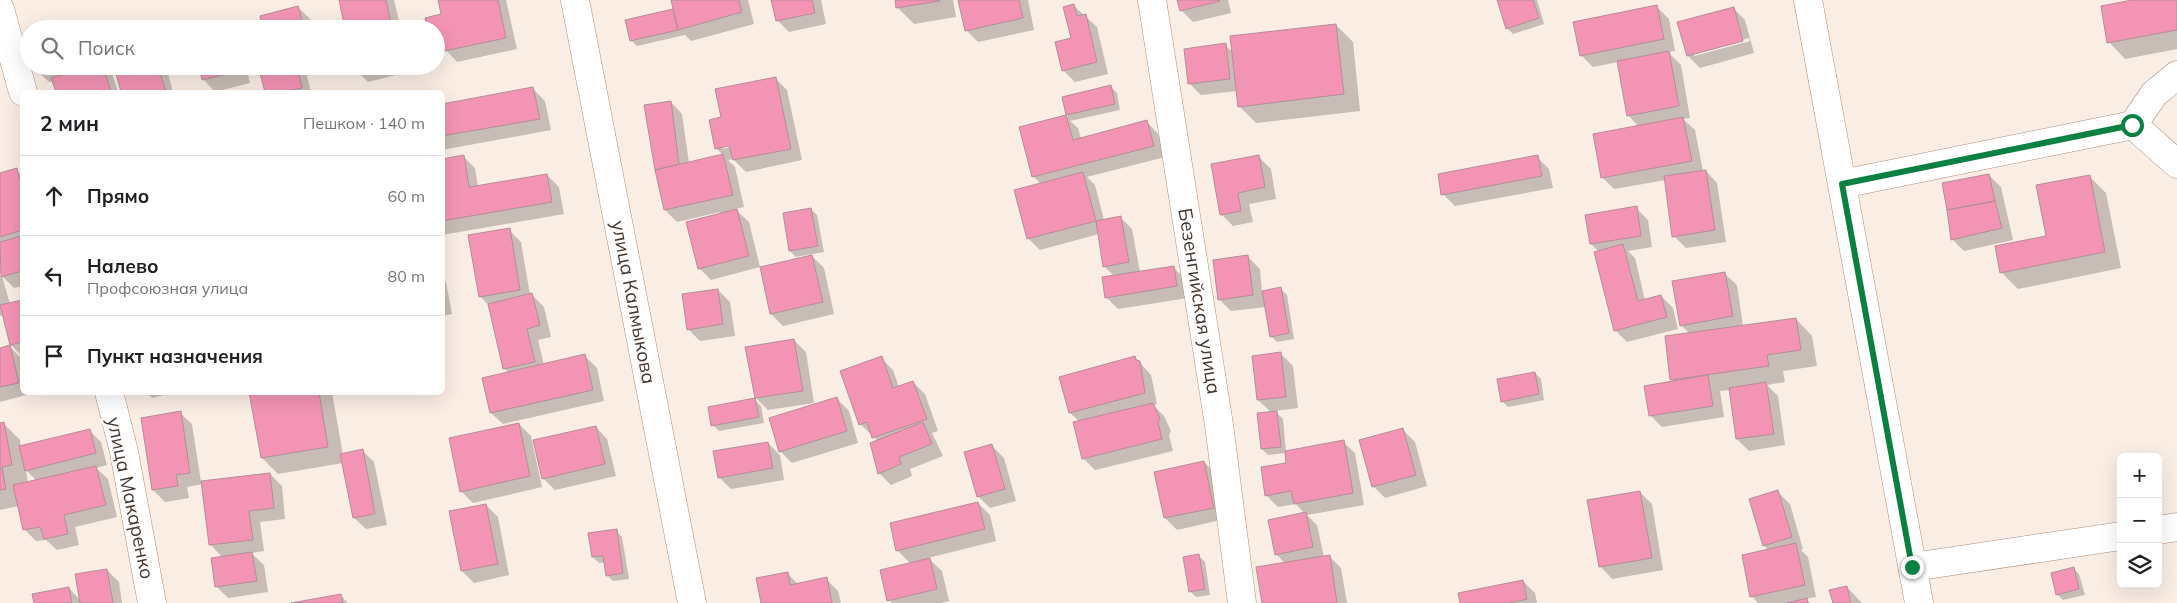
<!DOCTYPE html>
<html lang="ru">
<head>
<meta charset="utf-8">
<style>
	body { margin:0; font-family:Mulish,sans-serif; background:#f6f6f6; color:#202124 }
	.controls { position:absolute; right:15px; bottom:15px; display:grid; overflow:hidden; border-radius:8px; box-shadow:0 5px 20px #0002 }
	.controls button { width:45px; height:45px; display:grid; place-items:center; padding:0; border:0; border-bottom:1px solid #e0e0e0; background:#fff; color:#202124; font:25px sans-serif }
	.stop { position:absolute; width:15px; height:15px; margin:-11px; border:4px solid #0b8043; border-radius:50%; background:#fff }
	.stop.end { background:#0b8043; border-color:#fff; box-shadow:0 1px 5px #0008 }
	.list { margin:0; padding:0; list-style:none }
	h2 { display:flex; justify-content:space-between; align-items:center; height:65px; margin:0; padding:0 20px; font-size:21px }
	h2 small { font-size:16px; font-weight:400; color:#757577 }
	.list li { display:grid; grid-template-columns:32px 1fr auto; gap:15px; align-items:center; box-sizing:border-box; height:80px; padding:0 20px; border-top:1px solid #e0e0e0 }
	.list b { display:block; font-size:19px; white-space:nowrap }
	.list p { margin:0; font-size:16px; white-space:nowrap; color:#757577 }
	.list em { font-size:16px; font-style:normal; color:#757577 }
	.icon { flex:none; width:28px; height:28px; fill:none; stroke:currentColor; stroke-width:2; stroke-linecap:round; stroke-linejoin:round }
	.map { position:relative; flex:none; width:2177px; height:603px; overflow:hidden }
	.search { position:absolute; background:#fff; box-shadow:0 5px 20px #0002; left:20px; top:20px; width:425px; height:55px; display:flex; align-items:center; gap:12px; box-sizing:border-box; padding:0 18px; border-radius:28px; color:#757577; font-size:19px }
	.panel { position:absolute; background:#fff; box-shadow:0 5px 20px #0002; left:20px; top:90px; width:425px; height:305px; border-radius:8px }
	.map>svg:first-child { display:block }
</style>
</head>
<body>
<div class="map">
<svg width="2177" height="603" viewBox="0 0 2177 603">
	<rect width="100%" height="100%" fill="#faede4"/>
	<path fill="#0003" fill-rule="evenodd" d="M 340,0 L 394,0 L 401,29 L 347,29 Z
		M 439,0 L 506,0 L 517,49 L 457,62 L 447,51 L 443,52 L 436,45 L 436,29 L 443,15 Z
		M 673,0 L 748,0 L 754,24 L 691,41 L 685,35 L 637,46 L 631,40 L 673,11 L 676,14 Z
		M 773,0 L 821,0 L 826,24 L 789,32 L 777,20 Z
		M 896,0 L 953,0 L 956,17 L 914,24 L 898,8 Z
		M 959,0 L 1028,0 L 1034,30 L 978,42 L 966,30 Z
		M 1179,0 L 1228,0 L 1231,13 L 1193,22 L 1181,10 Z
		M 1498,0 L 1537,0 L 1544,24 L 1513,34 L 1507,28 Z
		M 2139,0 L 2177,0 L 2177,49 L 2125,59 L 2109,42 Z
		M 1074,6 L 1097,27 L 1108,74 L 1075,82 L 1063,70 L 1073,39 Z
		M 298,7 L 310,19 L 312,29 L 265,29 Z
		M 1657,7 L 1669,19 L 1675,51 L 1668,52 L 1681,65 L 1690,118 L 1683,119 L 1695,130 L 1703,171 L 1706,171 L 1717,183 L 1726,242 L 1686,248 L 1674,236 L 1666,180 L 1614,189 L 1602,177 L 1639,127 L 1628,115 L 1618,62 L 1593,67 L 1581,55 Z
		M 1733,8 L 1745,20 L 1754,53 L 1700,68 L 1688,56 ZM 1749,38 L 1750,41 L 1694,56 L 1694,53 Z
		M 1336,25 L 1353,42 L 1360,111 L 1256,123 L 1239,106 L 1238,91 L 1201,95 L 1189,83 L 1225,45 L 1234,53 Z
		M 436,52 L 439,65 L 436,65 Z
		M 36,66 L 107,66 L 104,67 L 113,76 L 118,92 L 57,92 L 54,81 L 49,82 L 37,71 Z
		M 116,66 L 166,66 L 173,92 L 123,92 Z
		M 200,66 L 246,66 L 250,83 L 215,92 L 204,80 Z
		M 260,66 L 312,66 L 305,68 L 311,92 L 266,92 Z
		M 355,66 L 432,66 L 368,82 L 356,70 Z
		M 775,78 L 787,90 L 802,160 L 746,172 L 733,159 L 728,160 L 735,167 L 744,207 L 735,209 L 749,222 L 760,267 L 711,280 L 699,268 L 720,212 L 677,222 L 665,210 L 645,106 L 671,102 L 682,114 L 689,163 L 723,155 L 716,148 L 723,118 ZM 723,146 L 736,146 L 723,149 Z
		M 1111,87 L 1117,93 L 1120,110 L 1070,121 L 1078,128 L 1081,139 L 1147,122 L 1158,134 L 1165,157 L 1087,177 L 1095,185 L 1104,220 L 1120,217 L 1132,229 L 1140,272 L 1173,267 L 1185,279 L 1188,298 L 1118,309 L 1106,297 L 1114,276 L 1104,266 L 1099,234 L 1040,250 L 1028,238 L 1041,184 L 1033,176 L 1020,128 L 1068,116 L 1063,98 Z
		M 533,89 L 545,101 L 551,130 L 442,150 L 442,105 Z
		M 463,156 L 475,168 L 478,187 L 547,175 L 559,187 L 564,214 L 442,235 L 442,160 Z
		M 1259,157 L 1271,169 L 1276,199 L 1249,204 L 1253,222 L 1233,226 L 1221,214 Z
		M 1537,157 L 1549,169 L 1553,188 L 1455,206 L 1443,194 Z
		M 16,170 L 22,176 L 22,286 L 14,288 L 2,276 L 10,304 L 22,301 L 22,356 L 11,345 L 4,315 L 0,316 L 0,276 L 2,278 L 0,269 L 0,174 Z
		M 1989,175 L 2001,187 L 2013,240 L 1964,251 L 1952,239 Z
		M 2089,176 L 2106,193 L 2121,268 L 2018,289 L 2002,273 L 2048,236 Z
		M 1636,208 L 1648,220 L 1652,247 L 1628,251 L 1635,258 L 1645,300 L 1661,296 L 1673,308 L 1678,329 L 1627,342 L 1615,330 L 1599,252 L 1591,244 L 1587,216 Z
		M 811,209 L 817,215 L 824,252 L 796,257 L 790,251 L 784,214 Z
		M 509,230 L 521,242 L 530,295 L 532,295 L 544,307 L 551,337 L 538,340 L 544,365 L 585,356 L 597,368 L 604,401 L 503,424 L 491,413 L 509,373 L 504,368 L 490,307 L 480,296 Z
		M 812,256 L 824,268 L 834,314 L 783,326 L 771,314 L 761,268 Z
		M 1248,257 L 1260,269 L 1262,292 L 1281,289 L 1287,295 L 1294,339 L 1277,342 L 1271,336 L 1266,307 L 1231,311 L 1220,300 Z
		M 1725,274 L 1737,285 L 1743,326 L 1796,319 L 1812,336 L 1817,366 L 1783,371 L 1785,382 L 1767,385 L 1778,396 L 1785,445 L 1749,451 L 1737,439 L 1730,390 L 1720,391 L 1724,417 L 1662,427 L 1650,415 L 1675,382 L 1671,379 L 1690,334 L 1681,325 Z
		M 442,278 L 446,282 L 452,314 L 442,316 Z
		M 718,290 L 730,302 L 735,336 L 700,341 L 688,329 Z
		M 794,340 L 806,352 L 814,403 L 768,410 L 756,398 Z
		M 10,347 L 22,359 L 22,392 L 30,392 L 30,394 L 0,402 L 0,349 Z
		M 1281,354 L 1293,366 L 1298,408 L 1275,411 L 1283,419 L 1286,452 L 1343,442 L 1355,453 L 1364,505 L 1307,515 L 1317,525 L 1324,557 L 1329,556 L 1341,568 L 1347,603 L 1263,603 L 1286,564 L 1276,554 L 1305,514 L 1296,504 L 1278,507 L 1266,495 L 1288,464 L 1286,453 L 1268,455 L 1262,449 L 1272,413 L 1258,400 Z
		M 1135,357 L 1151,375 L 1157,404 L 1153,405 L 1164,416 L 1171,431 L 1169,435 L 1173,451 L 1095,470 L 1083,458 L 1080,422 L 1070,413 Z
		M 881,358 L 893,370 L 899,387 L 913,382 L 925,394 L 938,431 L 932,433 L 943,456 L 910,469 L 912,476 L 891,485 L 879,473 L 878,441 L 860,424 Z
		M 1535,373 L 1541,379 L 1544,400 L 1508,407 L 1502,401 Z
		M 146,392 L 176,392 L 152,398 Z
		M 251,392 L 332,392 L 343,455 L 363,451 L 374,462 L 387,525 L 366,529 L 354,518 L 343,463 L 278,474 L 262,458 Z
		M 837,399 L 849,411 L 858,443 L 792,463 L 780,451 Z
		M 755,400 L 761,406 L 764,423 L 719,431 L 713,425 Z
		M 180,413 L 192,424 L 201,482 L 270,474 L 282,486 L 285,519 L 260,522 L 264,551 L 251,553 L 264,565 L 268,592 L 228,598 L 216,586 L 223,558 L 210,544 L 203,484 L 187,487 L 189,498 L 165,502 L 153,490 Z
		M 0,424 L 4,424 L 20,440 L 21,447 L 89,430 L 101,442 L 107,465 L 96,468 L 108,479 L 117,517 L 75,527 L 79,545 L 57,550 L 46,540 L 36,541 L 25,530 L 19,506 L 0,510 ZM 26,470 L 37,481 L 28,483 Z
		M 519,424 L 531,436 L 542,487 L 473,503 L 461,491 Z
		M 596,427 L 607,439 L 616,476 L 555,490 L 543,478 Z
		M 1403,430 L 1415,442 L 1427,486 L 1385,498 L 1373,486 Z
		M 768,443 L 780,455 L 784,480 L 731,489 L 719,477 Z
		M 992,446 L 1004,458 L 1016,501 L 990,508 L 978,496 Z
		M 1204,462 L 1216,474 L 1225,519 L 1177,530 L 1165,518 Z
		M 1640,492 L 1652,504 L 1663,570 L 1612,579 L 1601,567 L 1589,501 Z
		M 1778,492 L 1790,504 L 1803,549 L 1801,550 L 1808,557 L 1816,597 L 1806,599 L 1810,603 L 1758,603 L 1752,596 L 1769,551 L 1764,545 Z
		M 978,503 L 990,515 L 996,541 L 928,558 L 942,571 L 949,601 L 941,603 L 891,603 L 881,571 L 911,564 L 898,551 Z
		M 486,505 L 498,517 L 509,575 L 474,583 L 462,571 L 450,512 Z
		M 616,531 L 622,537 L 629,579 L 613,581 L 607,575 L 605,562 L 599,563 L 593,557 Z
		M 1199,556 L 1205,562 L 1210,595 L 1196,597 L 1190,591 Z
		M 2073,568 L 2079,574 L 2085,595 L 2063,600 L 2057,594 Z
		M 107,570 L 119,582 L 122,603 L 35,603 L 69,588 L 80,600 Z
		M 787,573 L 799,585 L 826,579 L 838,591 L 841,603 L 762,603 Z
		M 1523,581 L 1535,593 L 1537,603 L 1461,603 Z
		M 1847,587 L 1862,603 L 1834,603 Z
		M 341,596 L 348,603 L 298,603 Z"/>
	<path fill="#f494b4" stroke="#b38d98" d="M 339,0 L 386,0 L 392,29 L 345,29 Z
		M 438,0 L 498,0 L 506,38 L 444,51 L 442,39 L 436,40 L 436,29 L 428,29 L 425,18 L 441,14 Z
		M 671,0 L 739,0 L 742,12 L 678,30 Z
		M 771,0 L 812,0 L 815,13 L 776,21 Z
		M 895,0 L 940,0 L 940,1 L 896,8 Z
		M 958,0 L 1019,0 L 1023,18 L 965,31 Z
		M 1177,0 L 1219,0 L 1220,1 L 1180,11 Z
		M 1497,0 L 1533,0 L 1539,18 L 1506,29 Z
		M 2132,0 L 2177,0 L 2177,30 L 2107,43 L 2101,6 Z
		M 1074,4 L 1077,16 L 1086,14 L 1097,62 L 1062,71 L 1055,42 L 1071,38 L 1063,7 Z
		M 1657,5 L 1664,39 L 1580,56 L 1573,22 Z
		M 298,6 L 304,29 L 263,29 L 260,16 Z
		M 1734,7 L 1743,41 L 1687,56 L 1677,22 Z
		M 673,9 L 678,30 L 630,41 L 625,20 Z
		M 100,21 L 102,29 L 73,29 Z
		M 1336,24 L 1344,94 L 1238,107 L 1230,36 Z
		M 1226,43 L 1230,79 L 1188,84 L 1184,49 Z
		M 1669,51 L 1679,106 L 1627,116 L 1617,61 Z
		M 34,66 L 54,66 L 36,71 Z
		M 91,66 L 103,66 L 111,92 L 56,92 L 51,78 Z
		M 114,66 L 158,66 L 166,92 L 121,92 Z
		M 199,66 L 238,66 L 239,71 L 202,80 Z
		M 258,66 L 297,66 L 302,88 L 285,92 L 265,92 Z
		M 776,77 L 791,149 L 733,160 L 729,146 L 715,149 L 709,120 L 721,117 L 715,89 Z
		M 1111,85 L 1115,104 L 1066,115 L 1062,97 Z
		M 533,87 L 540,119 L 442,136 L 442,104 Z
		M 671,101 L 679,164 L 655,170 L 644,105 Z
		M 1066,115 L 1073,140 L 1147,120 L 1154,146 L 1032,177 L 1019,127 Z
		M 1683,117 L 1692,161 L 1601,178 L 1593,134 Z
		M 723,154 L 733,195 L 664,210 L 655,170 Z
		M 464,155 L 469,187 L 547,174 L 552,202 L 442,221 L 442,159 Z
		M 1259,155 L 1265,187 L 1238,193 L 1241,211 L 1220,215 L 1211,164 Z
		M 1538,155 L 1542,176 L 1441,195 L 1438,174 Z
		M 17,168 L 22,189 L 22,230 L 0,237 L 0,173 Z
		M 1706,170 L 1715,230 L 1672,237 L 1664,176 Z
		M 1083,172 L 1096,221 L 1027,239 L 1014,190 Z
		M 1989,174 L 1995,201 L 1947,210 L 1942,183 Z
		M 2090,175 L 2105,252 L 2000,273 L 1995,246 L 2046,236 L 2036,185 Z
		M 1995,201 L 2002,228 L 1951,240 L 1947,210 Z
		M 1637,206 L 1641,236 L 1590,244 L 1585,215 Z
		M 811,208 L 818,246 L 789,251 L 783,213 Z
		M 737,209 L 749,256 L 698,269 L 686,222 Z
		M 1121,216 L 1129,262 L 1103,267 L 1096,221 Z
		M 510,228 L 520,290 L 479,297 L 468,235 Z
		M 22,236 L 22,271 L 1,277 L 0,242 Z
		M 1623,244 L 1638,301 L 1661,295 L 1667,317 L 1614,331 L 1594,252 Z
		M 812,255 L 823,302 L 770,314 L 760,267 Z
		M 1248,255 L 1253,295 L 1218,300 L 1213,260 Z
		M 1174,266 L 1177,286 L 1105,298 L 1102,277 Z
		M 1725,272 L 1733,316 L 1680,326 L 1672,281 Z
		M 1281,287 L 1289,333 L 1270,337 L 1262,291 Z
		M 718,289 L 723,324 L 687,330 L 682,294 Z
		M 532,293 L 540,325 L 527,329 L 535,362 L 503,369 L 488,304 Z
		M 22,300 L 22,342 L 10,345 L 0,305 Z
		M 1796,318 L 1801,350 L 1767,355 L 1769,366 L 1670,380 L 1665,336 Z
		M 794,339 L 803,391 L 755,398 L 745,347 Z
		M 10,345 L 19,383 L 0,387 L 0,348 Z
		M 1281,352 L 1286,397 L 1257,400 L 1252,356 Z
		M 585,354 L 593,390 L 490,413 L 482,378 Z
		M 882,356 L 893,388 L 913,381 L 927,419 L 872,438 L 867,422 L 859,425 L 840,371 Z
		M 1135,356 L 1136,360 L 1140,361 L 1145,393 L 1069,413 L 1059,377 Z
		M 1535,372 L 1539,394 L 1501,402 L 1497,379 Z
		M 1708,375 L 1713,406 L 1649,416 L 1644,386 Z
		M 1766,382 L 1774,434 L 1736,439 L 1729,388 Z
		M 249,392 L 319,392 L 328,447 L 261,458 Z
		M 837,397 L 847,431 L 779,452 L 769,418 Z
		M 755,398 L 759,417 L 711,426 L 708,407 Z
		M 1153,403 L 1160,419 L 1158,422 L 1162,439 L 1082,459 L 1073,422 Z
		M 181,411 L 190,473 L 176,475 L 178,486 L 152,490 L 141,418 Z
		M 1277,411 L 1281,447 L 1261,449 L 1257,413 Z
		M 4,422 L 12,465 L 2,467 L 6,489 L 0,490 L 0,423 Z
		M 923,422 L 932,444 L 899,457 L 901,464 L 878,474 L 870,443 Z
		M 519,423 L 530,476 L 460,492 L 449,438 Z
		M 596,426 L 605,464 L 542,479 L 533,440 Z
		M 1403,428 L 1416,475 L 1372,487 L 1359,440 Z
		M 90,429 L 96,453 L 25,471 L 19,446 Z
		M 1344,440 L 1353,493 L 1294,504 L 1291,491 L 1265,496 L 1261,467 L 1286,463 L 1285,451 Z
		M 768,442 L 773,468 L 718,478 L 713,451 Z
		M 992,444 L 1005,489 L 977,497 L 964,452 Z
		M 363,449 L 375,514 L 353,518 L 340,454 Z
		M 1204,461 L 1214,508 L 1164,518 L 1154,472 Z
		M 96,466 L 106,505 L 64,515 L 68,534 L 44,539 L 40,527 L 23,530 L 13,485 Z
		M 270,473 L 274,508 L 249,511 L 253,540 L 209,545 L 201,481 Z
		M 1778,490 L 1792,537 L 1763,546 L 1749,499 Z
		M 1640,491 L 1652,558 L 1599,567 L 1587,500 Z
		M 978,502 L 985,529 L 896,551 L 890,523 Z
		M 486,504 L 498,564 L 461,571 L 449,511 Z
		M 1306,512 L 1313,547 L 1275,555 L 1268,520 Z
		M 617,529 L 623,573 L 606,576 L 603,556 L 592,557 L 588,533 Z
		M 1796,543 L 1805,585 L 1750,597 L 1742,555 Z
		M 252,552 L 257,581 L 215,587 L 211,558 Z
		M 1199,554 L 1205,589 L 1189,592 L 1183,557 Z
		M 1330,555 L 1337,603 L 1262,603 L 1256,567 Z
		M 930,558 L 937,589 L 887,601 L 880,570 Z
		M 2074,567 L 2079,589 L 2056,595 L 2051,573 Z
		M 107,569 L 113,603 L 80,603 L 75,574 Z
		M 788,572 L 790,585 L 827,577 L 832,603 L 761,603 L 756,578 Z
		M 1523,580 L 1527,599 L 1510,603 L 1460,603 L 1458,593 Z
		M 1847,586 L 1851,603 L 1833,603 L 1829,590 Z
		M 69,587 L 72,603 L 34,603 L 32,594 Z
		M 341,594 L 343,603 L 291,603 Z
		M 1807,598 L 1808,603 L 1787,603 Z"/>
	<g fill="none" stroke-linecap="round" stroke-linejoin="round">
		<defs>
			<path id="minor" d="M 575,0 L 692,603
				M 1152,0 L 1219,425 L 1242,603
				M 1808,0 L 1919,603
				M 0,9 L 23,92
				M 2133,125 L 2177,164
				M 1842,184 L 2133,125 L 2154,94 L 2177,75
				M 109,392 L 124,452 L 152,603
				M 2158,530 L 2177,527
				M 1913,567 L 2121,536"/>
		</defs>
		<use href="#minor" stroke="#ae8f7b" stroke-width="29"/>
		<use href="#minor" stroke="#fff" stroke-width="28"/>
	</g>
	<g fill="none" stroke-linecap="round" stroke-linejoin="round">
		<path stroke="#0b8043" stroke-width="6" d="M 1912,567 L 1842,184 L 2132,125"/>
	</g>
	<g text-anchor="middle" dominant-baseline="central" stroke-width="4.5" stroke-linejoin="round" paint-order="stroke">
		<g font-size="19" fill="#42352d" stroke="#fdfdfd">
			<text transform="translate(1200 301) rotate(81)">Безенгийская улица</text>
			<text transform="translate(634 302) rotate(79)">улица Калмыкова</text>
			<text transform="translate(131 498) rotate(78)">улица Макаренко</text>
		</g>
	</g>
</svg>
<div class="controls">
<button>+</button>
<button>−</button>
<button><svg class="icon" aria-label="layers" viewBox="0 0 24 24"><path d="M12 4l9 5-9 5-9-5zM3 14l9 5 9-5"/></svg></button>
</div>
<div class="stop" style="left:2132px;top:125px"></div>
<div class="stop end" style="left:1912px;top:567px"></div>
<div class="search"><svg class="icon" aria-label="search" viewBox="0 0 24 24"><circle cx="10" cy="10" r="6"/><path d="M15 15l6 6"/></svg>Поиск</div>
<section class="panel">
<h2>2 мин<small>Пешком · 140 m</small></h2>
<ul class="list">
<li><svg class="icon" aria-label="ahead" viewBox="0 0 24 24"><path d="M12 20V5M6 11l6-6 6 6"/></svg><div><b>Прямо</b></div><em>60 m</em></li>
<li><svg class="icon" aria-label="left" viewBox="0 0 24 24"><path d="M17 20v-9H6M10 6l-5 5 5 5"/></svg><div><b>Налево</b><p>Профсоюзная улица</p></div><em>80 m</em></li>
<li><svg class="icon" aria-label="arrive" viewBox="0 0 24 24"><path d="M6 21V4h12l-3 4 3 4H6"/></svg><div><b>Пункт назначения</b></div></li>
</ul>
</section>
</div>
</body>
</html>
